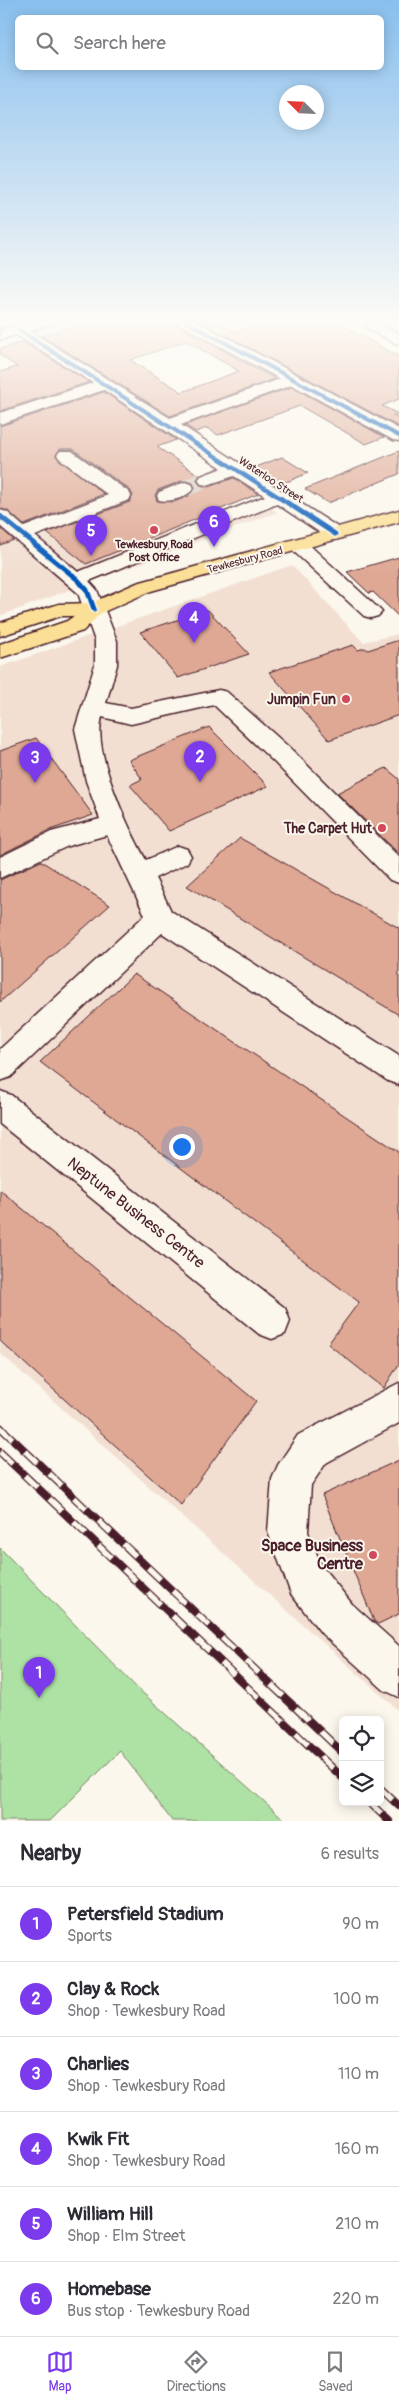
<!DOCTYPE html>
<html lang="en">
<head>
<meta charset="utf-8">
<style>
	body { margin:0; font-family:Pangolin,sans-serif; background:#f2f2f3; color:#2b2b33 }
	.controls { position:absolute; right:15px; bottom:15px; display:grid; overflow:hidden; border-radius:8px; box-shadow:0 2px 12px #0003 }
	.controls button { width:45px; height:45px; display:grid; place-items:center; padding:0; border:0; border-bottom:1px solid #e1e1e2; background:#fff; color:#2b2b33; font:25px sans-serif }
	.compass { position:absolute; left:279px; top:85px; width:45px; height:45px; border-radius:50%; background:#fff; box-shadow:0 2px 12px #0003; rotate:294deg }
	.you { position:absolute; left:181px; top:1146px; width:18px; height:18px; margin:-12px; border:4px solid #fff; border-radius:50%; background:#1a73e8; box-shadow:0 0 0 8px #1a73e833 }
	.badge { display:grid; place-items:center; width:32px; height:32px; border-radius:50%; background:#7c3aed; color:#fff; font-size:16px; font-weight:700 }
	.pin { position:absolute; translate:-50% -41px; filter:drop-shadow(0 1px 2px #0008) }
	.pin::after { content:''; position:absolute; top:26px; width:18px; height:15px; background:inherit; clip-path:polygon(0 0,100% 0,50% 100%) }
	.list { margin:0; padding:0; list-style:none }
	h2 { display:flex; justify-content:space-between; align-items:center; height:65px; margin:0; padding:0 20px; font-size:21px }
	h2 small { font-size:16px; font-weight:400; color:#7c7c81 }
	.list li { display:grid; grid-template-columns:32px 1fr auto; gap:15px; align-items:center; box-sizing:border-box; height:75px; padding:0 20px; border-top:1px solid #e1e1e2 }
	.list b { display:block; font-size:19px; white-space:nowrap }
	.list p { margin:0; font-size:16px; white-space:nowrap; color:#7c7c81 }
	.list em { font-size:16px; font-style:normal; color:#7c7c81 }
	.icon { flex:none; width:28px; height:28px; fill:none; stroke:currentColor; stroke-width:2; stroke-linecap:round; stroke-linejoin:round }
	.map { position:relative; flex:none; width:399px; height:1821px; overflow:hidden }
	.search { position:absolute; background:#fff; box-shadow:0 2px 12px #0003; left:15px; right:15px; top:15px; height:55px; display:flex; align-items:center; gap:12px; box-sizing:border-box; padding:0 18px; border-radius:8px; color:#7c7c81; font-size:19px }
	.sheet { height:515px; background:#fff }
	nav { display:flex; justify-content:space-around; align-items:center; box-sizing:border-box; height:70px; border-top:1px solid #e1e1e2; background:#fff; font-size:14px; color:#7c7c81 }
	nav a { display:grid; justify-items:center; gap:2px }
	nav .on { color:#7c3aed }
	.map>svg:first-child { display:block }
</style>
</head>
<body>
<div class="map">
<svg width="399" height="1821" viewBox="0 0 399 1821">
	<rect width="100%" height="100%" fill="#fbf7ec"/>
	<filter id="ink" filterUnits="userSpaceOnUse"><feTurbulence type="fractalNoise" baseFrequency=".02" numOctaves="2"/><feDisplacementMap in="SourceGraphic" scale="10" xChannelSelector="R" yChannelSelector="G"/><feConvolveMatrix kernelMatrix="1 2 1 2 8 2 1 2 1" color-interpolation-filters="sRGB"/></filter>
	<g filter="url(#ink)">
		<path fill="#f2dfd2" d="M 134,497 L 186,532 L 262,501 L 277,512 L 0,616 L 0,527 L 28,542 Z
			M 292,565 L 363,642 L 399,634 L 399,1711 L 0,1353 L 0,667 Z"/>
		<path fill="#ade2a4" stroke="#7c8068" d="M 0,1548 L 136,1687 L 286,1821 L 172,1821 L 120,1751 L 50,1821 L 0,1821 Z"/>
		<path fill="#dea894" stroke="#4a1f2b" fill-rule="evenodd" d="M 95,319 L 102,322 L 114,319 L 172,319 L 175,324 L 275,379 L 170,416 L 42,336 ZM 186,341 L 239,371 L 182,392 L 130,360 Z
			M 195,319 L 211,319 L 235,332 L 274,319 L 332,319 L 399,357 L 399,399 L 382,406 L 398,414 L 393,416 L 399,419 L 399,427 Z
			M 23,342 L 89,382 L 0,411 L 0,372 L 17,367 L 0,355 L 0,349 Z
			M 292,387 L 384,437 L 366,444 L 300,406 L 218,435 L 207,428 L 196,432 L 185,425 Z
			M 104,392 L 176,440 L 157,447 L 199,475 L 196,480 L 200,485 L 208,487 L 234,478 L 258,494 L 86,564 L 47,533 L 130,502 L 133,495 L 130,490 L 73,449 L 60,449 L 56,456 L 104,494 L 24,525 L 8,511 L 0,508 L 0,426 ZM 184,480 L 193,482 L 196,487 L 189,496 L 174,502 L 157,501 L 155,495 L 158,490 Z
			M 399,451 L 399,474 L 328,503 L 305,489 Z
			M 282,457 L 308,473 L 277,486 L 251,469 Z
			M 0,528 L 14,540 L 0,545 Z
			M 399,557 L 399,617 L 373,592 L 369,593 L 347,572 Z
			M 208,610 L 249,654 L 178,678 L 140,632 Z
			M 399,640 L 399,715 L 329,740 L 269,672 L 353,645 L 358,650 L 365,648 L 368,650 Z
			M 209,727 L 268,786 L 169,831 L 130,785 L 142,779 L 129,760 Z
			M 36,738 L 93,815 L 50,830 L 0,855 L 0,751 Z
			M 386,768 L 399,779 L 399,854 L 337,793 Z
			M 240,838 L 399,928 L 399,1015 L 187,886 Z
			M 41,861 L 110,905 L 0,1002 L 0,880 Z
			M 134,974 L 399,1152 L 399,1364 L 384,1388 L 328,1344 L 359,1302 L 40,1062 Z
			M 0,1190 L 256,1401 L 181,1505 L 0,1341 Z
			M 399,1460 L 399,1614 L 378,1624 L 374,1621 L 322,1495 Z"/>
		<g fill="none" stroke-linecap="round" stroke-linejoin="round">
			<path stroke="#d8ccc5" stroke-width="17" stroke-dasharray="17 8" stroke-linecap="butt" d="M 185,488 L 207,480"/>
			<defs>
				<path id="minor" d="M 38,319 L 60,319 L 58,322 L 30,331 L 170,418 L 280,379 L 176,322 L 174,319 L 192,319 L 399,429 L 399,441 L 393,440 L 292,385 L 181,425 L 342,530 L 345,534 L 342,538 L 335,540 L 328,538 L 277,504 L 89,581 L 97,590 L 117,641 L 117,665 L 106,703 L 131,708 L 219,690 L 227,692 L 292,750 L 399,857 L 399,883 L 390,880 L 274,762 L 214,705 L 131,724 L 102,717 C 92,752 128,828 146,860 L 178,846 L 187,849 L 191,856 L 187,863 L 155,878 L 171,911 L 399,1056 L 399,1085 L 388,1081 L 162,933 L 11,1077 L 0,1081 L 0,1049 L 145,915 L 107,835 L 68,846 L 0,878 L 0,857 L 51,832 L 100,819 L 86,781 L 75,729 L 95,665 L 95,641 L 78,593 L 0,526 L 0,510 L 7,512 L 24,527 L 108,495 L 60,459 L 57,455 L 60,451 L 72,451 L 129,492 L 131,496 L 129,500 L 35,536 L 78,572 L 265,496 L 234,476 L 207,485 L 201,484 L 198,480 L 201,476 L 222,468 L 104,390 L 0,424 L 0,413 L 93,383 L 16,335 L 0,340 L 0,330 Z
					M 373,321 L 399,334 L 399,345 L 368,329 L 365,326 Z
					M 185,482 L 192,484 L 194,488 C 188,497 170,503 159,500 L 157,496 L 159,492 Z
					M 298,539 L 305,541 L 378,608 L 382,612 L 378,616 L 371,618 L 364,616 L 291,549 L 288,545 L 291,541 Z
					M 0,1091 L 11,1095 L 285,1308 L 290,1321 L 285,1334 L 272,1339 L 259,1334 L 0,1124 Z
					M 399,1383 L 399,1423 L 326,1463 L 311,1485 L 308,1532 L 321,1565 L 352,1604 L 399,1646 L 399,1697 L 384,1690 L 322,1634 L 291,1594 L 268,1532 L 272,1479 L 278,1465 L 298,1435 Z"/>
				<path id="highway" d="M 399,510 L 399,522 L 151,591 L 101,613 L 83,631 L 0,658 L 0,644 L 67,621 L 74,616 L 61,616 L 0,636 L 0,623 L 59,604 L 91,603 L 137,583 Z"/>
			</defs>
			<use href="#minor" stroke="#4a1f2b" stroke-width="3"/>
			<use href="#highway" stroke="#4a1f2b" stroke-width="3"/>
			<use href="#minor" fill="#fbf7ec" fill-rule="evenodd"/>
			<use href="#highway" fill="#fbdf96" fill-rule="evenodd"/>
			<defs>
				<path id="rail" d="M 0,1427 L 343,1753
					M 0,1452 L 343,1778
					M 380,1788 L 399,1806
					M 369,1802 L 389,1821"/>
			</defs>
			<use href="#rail" stroke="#4a1f2b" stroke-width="8"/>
			<use href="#rail" stroke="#fbf7ec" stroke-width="5.5" stroke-dasharray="17" stroke-linecap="butt"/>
			<defs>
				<path id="cycleway-far1" d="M 181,319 L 399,436
					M 19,330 L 282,499"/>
				<path id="cycleway" d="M 280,498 L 335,534
					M 0,516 L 77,579 L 87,590 L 94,609"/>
			</defs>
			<use href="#cycleway-far1" stroke="#fbf7ec" stroke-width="5.5"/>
			<use href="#cycleway" stroke="#fbf7ec" stroke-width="8"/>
			<use href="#cycleway-far1" stroke="#0057b8" stroke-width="4"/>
			<use href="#cycleway" stroke="#0057b8" stroke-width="5"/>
		</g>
	</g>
	<linearGradient id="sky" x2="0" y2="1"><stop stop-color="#88bfee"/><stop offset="0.56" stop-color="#fdfbf6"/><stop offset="1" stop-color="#fdfbf6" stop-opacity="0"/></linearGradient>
	<rect width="399" height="574" fill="url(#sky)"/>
	<g fill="#d1495b" stroke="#fbf7ec" stroke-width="2">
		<circle cx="154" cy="530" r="5"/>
		<circle cx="346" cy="699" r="5"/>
		<circle cx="382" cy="828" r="5"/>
		<circle cx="373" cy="1555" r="5"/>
	</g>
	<g text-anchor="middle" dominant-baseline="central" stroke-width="4" stroke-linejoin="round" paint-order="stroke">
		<g font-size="11" fill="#4a1f2b" stroke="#fbf7ec">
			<text transform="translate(271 480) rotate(33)">Waterloo Street</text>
			<text transform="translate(245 560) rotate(-15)">Tewkesbury Road</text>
		</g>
		<g font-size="11" font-weight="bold" fill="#4a1f2b" stroke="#fbf7ec">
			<text x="154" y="544">Tewkesbury Road<tspan x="154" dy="13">Post Office</tspan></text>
		</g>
		<g font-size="14" font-weight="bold" fill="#4a1f2b" stroke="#fbf7ec" text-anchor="end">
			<text x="336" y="699">Jumpin Fun</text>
			<text x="372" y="828">The Carpet Hut</text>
		</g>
		<g font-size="16" fill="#4a1f2b" stroke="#fbf7ec">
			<text transform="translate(136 1213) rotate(38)">Neptune Business Centre</text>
		</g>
		<g font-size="16" font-weight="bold" fill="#4a1f2b" stroke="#fbf7ec" text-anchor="end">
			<text x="363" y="1546">Space Business<tspan x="363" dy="18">Centre</tspan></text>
		</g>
	</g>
</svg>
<div class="controls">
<button><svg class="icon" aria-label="locate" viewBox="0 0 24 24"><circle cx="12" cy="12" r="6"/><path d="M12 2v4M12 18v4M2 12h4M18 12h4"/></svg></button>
<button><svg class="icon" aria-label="layers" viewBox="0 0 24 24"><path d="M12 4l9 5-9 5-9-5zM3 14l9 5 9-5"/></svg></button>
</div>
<svg class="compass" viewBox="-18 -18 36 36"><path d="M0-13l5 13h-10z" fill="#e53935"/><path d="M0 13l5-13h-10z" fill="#7c7c81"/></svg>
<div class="you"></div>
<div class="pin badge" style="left:39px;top:1698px">1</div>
<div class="pin badge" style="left:200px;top:782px">2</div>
<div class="pin badge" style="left:35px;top:783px">3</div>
<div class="pin badge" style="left:194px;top:643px">4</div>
<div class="pin badge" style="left:91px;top:556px">5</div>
<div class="pin badge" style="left:214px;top:547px">6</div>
<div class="search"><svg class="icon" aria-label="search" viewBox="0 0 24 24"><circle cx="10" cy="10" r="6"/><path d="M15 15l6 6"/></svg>Search here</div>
</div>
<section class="sheet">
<h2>Nearby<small>6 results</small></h2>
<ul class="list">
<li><span class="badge">1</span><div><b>Petersfield Stadium</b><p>Sports</p></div><em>90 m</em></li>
<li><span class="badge">2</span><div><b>Clay &amp; Rock</b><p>Shop · Tewkesbury Road</p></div><em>100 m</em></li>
<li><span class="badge">3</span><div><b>Charlies</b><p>Shop · Tewkesbury Road</p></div><em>110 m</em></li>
<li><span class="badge">4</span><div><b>Kwik Fit</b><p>Shop · Tewkesbury Road</p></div><em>160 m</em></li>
<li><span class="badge">5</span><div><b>William Hill</b><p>Shop · Elm Street</p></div><em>210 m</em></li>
<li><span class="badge">6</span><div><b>Homebase</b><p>Bus stop · Tewkesbury Road</p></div><em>220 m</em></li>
</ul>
</section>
<nav>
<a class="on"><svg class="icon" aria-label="map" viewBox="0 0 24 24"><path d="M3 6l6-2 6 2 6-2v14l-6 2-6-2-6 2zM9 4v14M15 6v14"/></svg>Map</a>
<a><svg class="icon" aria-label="directions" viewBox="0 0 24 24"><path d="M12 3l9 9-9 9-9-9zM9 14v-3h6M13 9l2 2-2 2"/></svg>Directions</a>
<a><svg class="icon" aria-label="saved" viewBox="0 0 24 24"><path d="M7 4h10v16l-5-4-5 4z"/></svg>Saved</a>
</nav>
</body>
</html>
